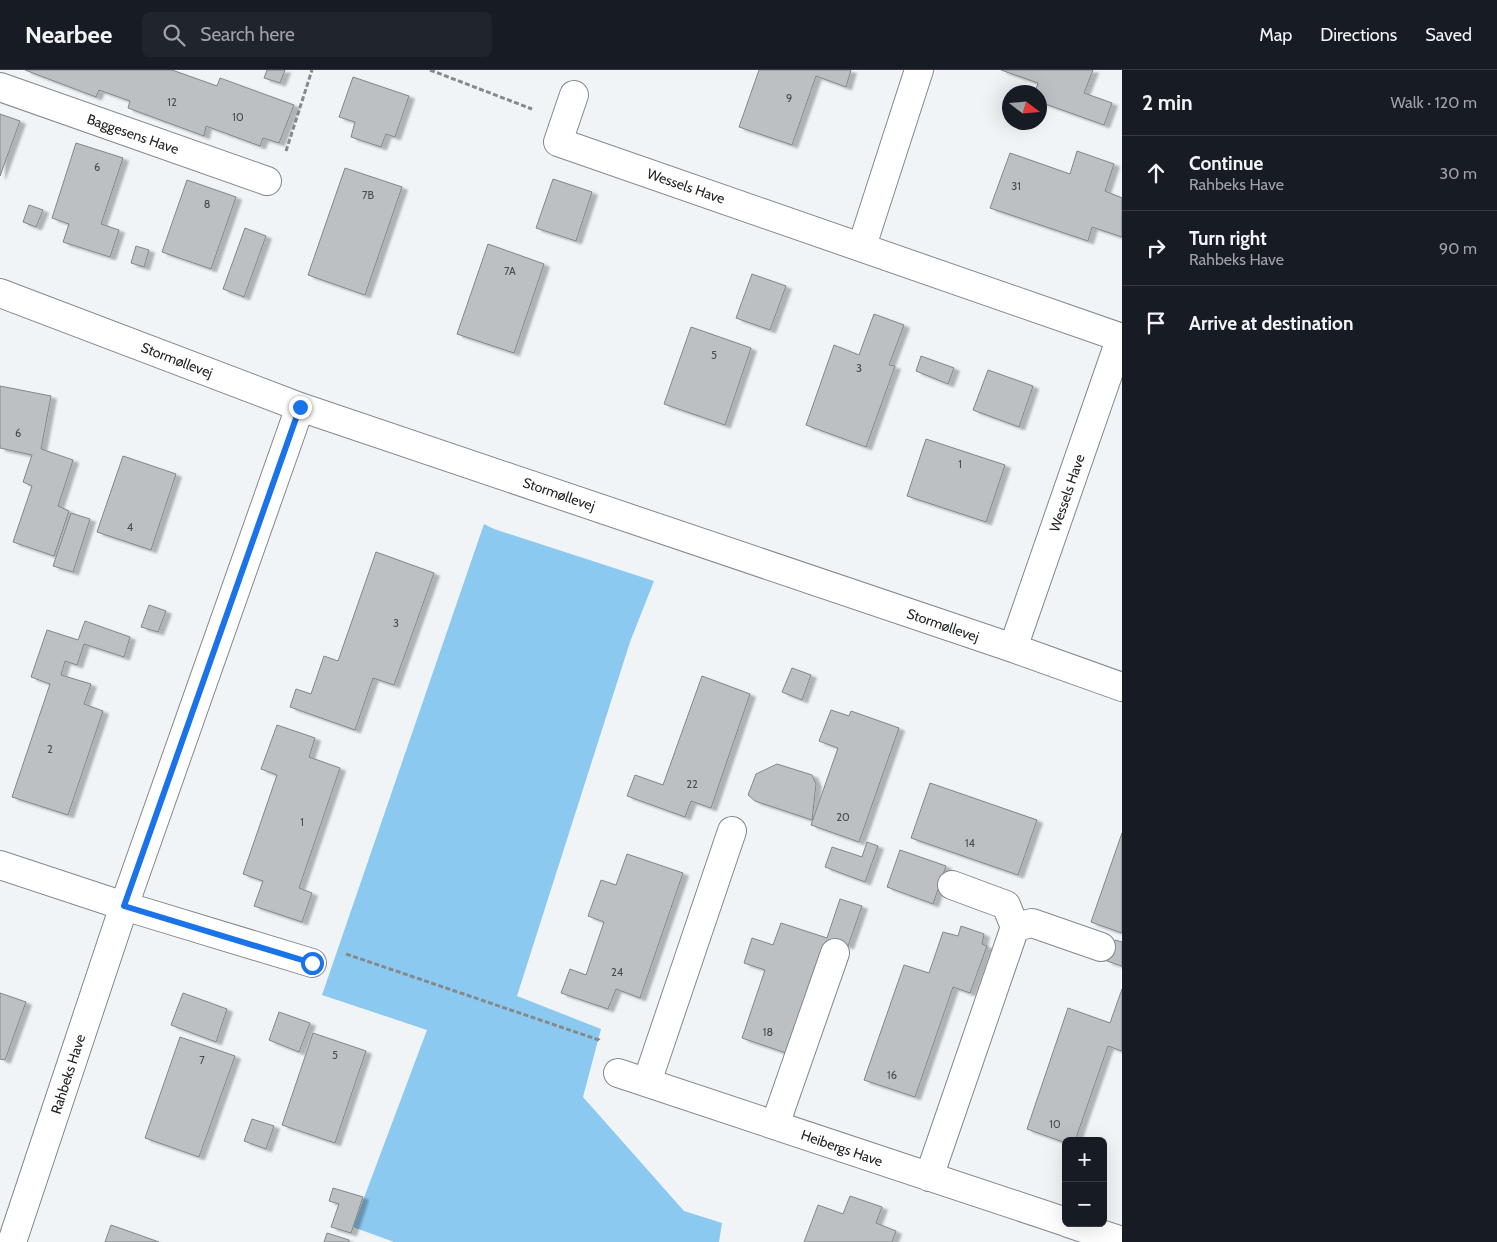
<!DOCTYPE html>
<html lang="en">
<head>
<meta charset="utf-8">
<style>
	body { margin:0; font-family:Cabin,sans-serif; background:#20242c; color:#f1f3f6 }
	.controls { position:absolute; right:15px; bottom:15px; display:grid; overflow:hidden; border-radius:8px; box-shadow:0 5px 20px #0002 }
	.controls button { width:45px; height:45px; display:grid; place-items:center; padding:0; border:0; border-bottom:1px solid #363941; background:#171b24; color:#f1f3f6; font:25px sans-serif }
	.compass { position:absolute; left:1002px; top:15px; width:45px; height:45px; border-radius:50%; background:#171b24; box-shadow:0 5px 20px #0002; rotate:106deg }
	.stop { position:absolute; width:15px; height:15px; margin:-11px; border:4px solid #1a73e8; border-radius:50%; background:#fff }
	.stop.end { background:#1a73e8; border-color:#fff; box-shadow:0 1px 5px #0008 }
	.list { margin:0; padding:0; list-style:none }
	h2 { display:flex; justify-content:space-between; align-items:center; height:65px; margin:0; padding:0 20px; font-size:21px }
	h2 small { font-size:16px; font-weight:400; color:#9ea1a6 }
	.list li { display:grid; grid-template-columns:32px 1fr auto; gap:15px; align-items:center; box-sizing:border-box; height:75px; padding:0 20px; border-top:1px solid #363941 }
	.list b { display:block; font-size:19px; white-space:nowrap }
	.list p { margin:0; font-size:16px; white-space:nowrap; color:#9ea1a6 }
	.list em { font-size:16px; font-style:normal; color:#9ea1a6 }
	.icon { flex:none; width:28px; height:28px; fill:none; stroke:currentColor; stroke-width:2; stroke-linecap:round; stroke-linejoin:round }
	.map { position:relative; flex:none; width:1122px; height:1172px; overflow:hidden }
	header { display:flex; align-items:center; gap:30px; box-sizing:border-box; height:70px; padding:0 25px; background:#171b24; border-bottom:1px solid #363941 }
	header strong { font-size:24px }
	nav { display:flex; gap:28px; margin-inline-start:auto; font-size:18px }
	.search { width:350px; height:45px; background:#20242c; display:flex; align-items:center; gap:12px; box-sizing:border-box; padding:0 18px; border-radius:8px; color:#9ea1a6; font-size:19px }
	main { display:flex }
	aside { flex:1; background:#171b24 }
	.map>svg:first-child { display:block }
</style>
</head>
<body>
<header>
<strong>Nearbee</strong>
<div class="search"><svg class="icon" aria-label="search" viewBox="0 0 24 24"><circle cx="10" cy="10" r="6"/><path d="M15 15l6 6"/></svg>Search here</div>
<nav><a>Map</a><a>Directions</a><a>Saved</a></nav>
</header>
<main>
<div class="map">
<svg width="1122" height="1172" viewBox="0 0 1122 1172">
	<defs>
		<filter id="shadow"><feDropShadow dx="5.5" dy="3" stdDeviation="1" flood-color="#0004"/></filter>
	</defs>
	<rect width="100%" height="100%" fill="#f0f4f7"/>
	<path fill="#8cc9f0" d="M 484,454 L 494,459 L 654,511 L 630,572 L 517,926 L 601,959 L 583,1027 L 684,1141 L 722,1153 L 719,1172 L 394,1172 L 353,1157 L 427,960 L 322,925 Z"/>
	<path fill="#bdc0c3" stroke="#838789" filter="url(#shadow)" d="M 25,0 L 172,0 L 217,16 L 220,8 L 294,35 L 279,73 L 263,68 L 260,76 L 206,56 L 204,66 L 128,38 L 130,31 L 99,20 L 96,27 Z
		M 267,0 L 285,0 L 280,13 L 264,8 Z
		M 759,0 L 851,0 L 846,17 L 816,6 L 792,75 L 739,57 Z
		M 1001,0 L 1093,0 L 1084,23 L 1112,33 L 1104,55 L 1040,32 L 1040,22 L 1035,22 L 1038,13 Z
		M 353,7 L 409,26 L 395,67 L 386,64 L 381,77 L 351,67 L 355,52 L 339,47 Z
		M 0,44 L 20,51 L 0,106 Z
		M 76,73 L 123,88 L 101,154 L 119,160 L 110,187 L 63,172 L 69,154 L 52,148 Z
		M 1077,81 L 1114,94 L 1105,121 L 1122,128 L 1122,167 L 1092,157 L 1088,171 L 990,138 L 1010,83 L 1070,104 Z
		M 345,98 L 402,117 L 365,225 L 308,205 Z
		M 553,109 L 592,122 L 576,171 L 536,158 Z
		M 187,110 L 236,127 L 211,199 L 162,182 Z
		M 29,135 L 43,140 L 36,157 L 23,152 Z
		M 245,158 L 266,166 L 244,227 L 223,219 Z
		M 488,174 L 544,194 L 514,283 L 457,264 Z
		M 136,176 L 149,180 L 144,197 L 131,193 Z
		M 752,204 L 786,216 L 770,260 L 736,248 Z
		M 874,244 L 904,255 L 889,295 L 895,296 L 866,377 L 806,355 L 834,275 L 859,285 Z
		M 691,257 L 751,278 L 725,355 L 664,334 Z
		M 921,286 L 954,298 L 948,314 L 916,301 Z
		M 988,300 L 1033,316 L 1019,357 L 973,340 Z
		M 0,316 L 51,326 L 41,379 L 73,390 L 58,436 L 69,441 L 54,486 L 13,472 L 32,416 L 23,412 L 32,385 L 0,378 Z
		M 926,369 L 1005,395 L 986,452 L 907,426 Z
		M 123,386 L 176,404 L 151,480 L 97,462 Z
		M 71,443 L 90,449 L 73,502 L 53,496 Z
		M 376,482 L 434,503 L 394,615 L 373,608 L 355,660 L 290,637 L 296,619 L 311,624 L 324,586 L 338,591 Z
		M 149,535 L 166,541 L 158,562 L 141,557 Z
		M 85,551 L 130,567 L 124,587 L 84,574 L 77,595 L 65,591 L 61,605 L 91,614 L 84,634 L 103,641 L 68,745 L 12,727 L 50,614 L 31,607 L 47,560 L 78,570 Z
		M 792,598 L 811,605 L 802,630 L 782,622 Z
		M 702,606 L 750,624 L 711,738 L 691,731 L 685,747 L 627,726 L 635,705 L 663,715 Z
		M 831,640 L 849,646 L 851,641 L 899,658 L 859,772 L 811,755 L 838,678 L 819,671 Z
		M 277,655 L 315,668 L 309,687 L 340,698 L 299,818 L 312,823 L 302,852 L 254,836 L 263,811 L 243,804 L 277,705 L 261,699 Z
		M 777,694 L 812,705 L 816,714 L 812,750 L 755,731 L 748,725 L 756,704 Z
		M 930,713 L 1037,750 L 1018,805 L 911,768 Z
		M 1122,763 L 1122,863 L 1091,852 Z
		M 867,772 L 878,776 L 865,812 L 825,797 L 832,777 L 862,787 Z
		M 900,780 L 946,796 L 933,834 L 887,817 Z
		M 627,784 L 683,803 L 640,928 L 616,919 L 608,939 L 561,923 L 570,899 L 586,905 L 604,852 L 588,846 L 601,810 L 616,815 Z
		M 840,829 L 862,836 L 848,876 L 831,870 L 792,985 L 742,968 L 765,900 L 744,893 L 752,868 L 773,875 L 781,853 L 827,868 Z
		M 961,856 L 984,864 L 982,874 L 987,876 L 970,923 L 953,917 L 915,1027 L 864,1010 L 904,895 L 929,903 L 943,862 L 958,866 Z
		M 1115,870 L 1122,872 L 1122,896 L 1107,891 Z
		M 1122,919 L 1122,981 L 1108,976 L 1075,1071 L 1066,1071 L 1066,1073 L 1027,1059 L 1068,938 L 1110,953 Z
		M 0,923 L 26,932 L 5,990 L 0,989 Z
		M 183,923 L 227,939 L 216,972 L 171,955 Z
		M 279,942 L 310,953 L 299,982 L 269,970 Z
		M 313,963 L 366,981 L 335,1073 L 282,1055 Z
		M 180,967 L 235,986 L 199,1087 L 145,1068 Z
		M 252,1049 L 274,1056 L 266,1079 L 244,1071 Z
		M 333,1118 L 363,1127 L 351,1163 L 331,1157 L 339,1134 L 329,1131 Z
		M 850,1126 L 882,1137 L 876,1153 L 896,1161 L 892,1172 L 804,1172 L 818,1135 L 843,1144 Z
		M 111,1155 L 159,1172 L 105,1172 Z
		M 327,1163 L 349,1170 L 349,1172 L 324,1172 Z"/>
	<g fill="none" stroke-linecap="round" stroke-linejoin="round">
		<defs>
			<path id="minor" d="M 0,17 L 267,111
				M 574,25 L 558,72 L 1122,268
				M 862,176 L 919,0
				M 0,223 L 300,337 L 1013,578 L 1122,617
				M 1013,578 L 1121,267
				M 0,795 L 124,836 L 312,893
				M 952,815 L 1006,835 L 1015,857 L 1032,853 L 1101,877
				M 618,1003 L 1066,1152
				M 647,1012 L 732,761
				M 775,1055 L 835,883
				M 929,1107 L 1015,857
				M 1068,1153 L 1122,1171
				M 12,1172 L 124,836 L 300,337"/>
		</defs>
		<use href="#minor" stroke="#85888b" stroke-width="30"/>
		<path stroke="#86898b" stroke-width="3" stroke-dasharray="5 2.5" stroke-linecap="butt" d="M 430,0 L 532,39
			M 286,81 L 312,0
			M 346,884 L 599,970 L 600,972"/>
		<use href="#minor" stroke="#fff" stroke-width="28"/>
	</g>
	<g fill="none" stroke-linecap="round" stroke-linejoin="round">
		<path stroke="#1a73e8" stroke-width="6" d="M 300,337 L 124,836 L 312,893"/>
	</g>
	<g text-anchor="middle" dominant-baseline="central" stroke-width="4.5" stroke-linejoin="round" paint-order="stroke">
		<g font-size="11" fill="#4a4c4d">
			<text x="789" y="28">9</text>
			<text x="172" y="32">12</text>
			<text x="238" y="47">10</text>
			<text x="97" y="97">6</text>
			<text x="1016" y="116">31</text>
			<text x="368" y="125">7B</text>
			<text x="207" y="134">8</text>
			<text x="510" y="201">7A</text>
			<text x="714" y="285">5</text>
			<text x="859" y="298">3</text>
			<text x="18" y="363">6</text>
			<text x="960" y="394">1</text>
			<text x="130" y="457">4</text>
			<text x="396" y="553">3</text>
			<text x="50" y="679">2</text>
			<text x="692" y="714">22</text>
			<text x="843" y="747">20</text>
			<text x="302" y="752">1</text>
			<text x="970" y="773">14</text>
			<text x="617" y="902">24</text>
			<text x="768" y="962">18</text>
			<text x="335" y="985">5</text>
			<text x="202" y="990">7</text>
			<text x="892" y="1005">16</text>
			<text x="1055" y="1054">10</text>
		</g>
		<g font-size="14" fill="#232526" stroke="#fff">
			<text transform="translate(133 64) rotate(19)">Baggesens Have</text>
			<text transform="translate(686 116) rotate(19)">Wessels Have</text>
			<text transform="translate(177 290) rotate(21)">Stormøllevej</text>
			<text transform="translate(1067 423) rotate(-71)">Wessels Have</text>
			<text transform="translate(559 424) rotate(19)">Stormøllevej</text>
			<text transform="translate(943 555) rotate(19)">Stormøllevej</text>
			<text transform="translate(68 1004) rotate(-72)">Rahbeks Have</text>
			<text transform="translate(842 1078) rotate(19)">Heibergs Have</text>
		</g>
	</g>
</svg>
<div class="controls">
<button>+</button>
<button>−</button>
</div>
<svg class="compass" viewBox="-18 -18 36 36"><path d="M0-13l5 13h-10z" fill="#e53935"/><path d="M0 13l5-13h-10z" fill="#9ea1a6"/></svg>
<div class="stop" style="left:312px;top:893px"></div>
<div class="stop end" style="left:300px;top:337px"></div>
</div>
<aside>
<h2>2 min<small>Walk · 120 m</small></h2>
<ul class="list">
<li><svg class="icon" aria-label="ahead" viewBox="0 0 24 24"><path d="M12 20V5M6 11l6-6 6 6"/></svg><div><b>Continue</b><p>Rahbeks Have</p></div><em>30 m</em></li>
<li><svg class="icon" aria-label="right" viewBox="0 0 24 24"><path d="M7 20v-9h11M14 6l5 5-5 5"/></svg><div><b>Turn right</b><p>Rahbeks Have</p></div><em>90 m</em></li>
<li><svg class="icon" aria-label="arrive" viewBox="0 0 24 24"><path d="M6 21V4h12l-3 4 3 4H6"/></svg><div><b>Arrive at destination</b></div></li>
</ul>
</aside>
</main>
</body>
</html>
